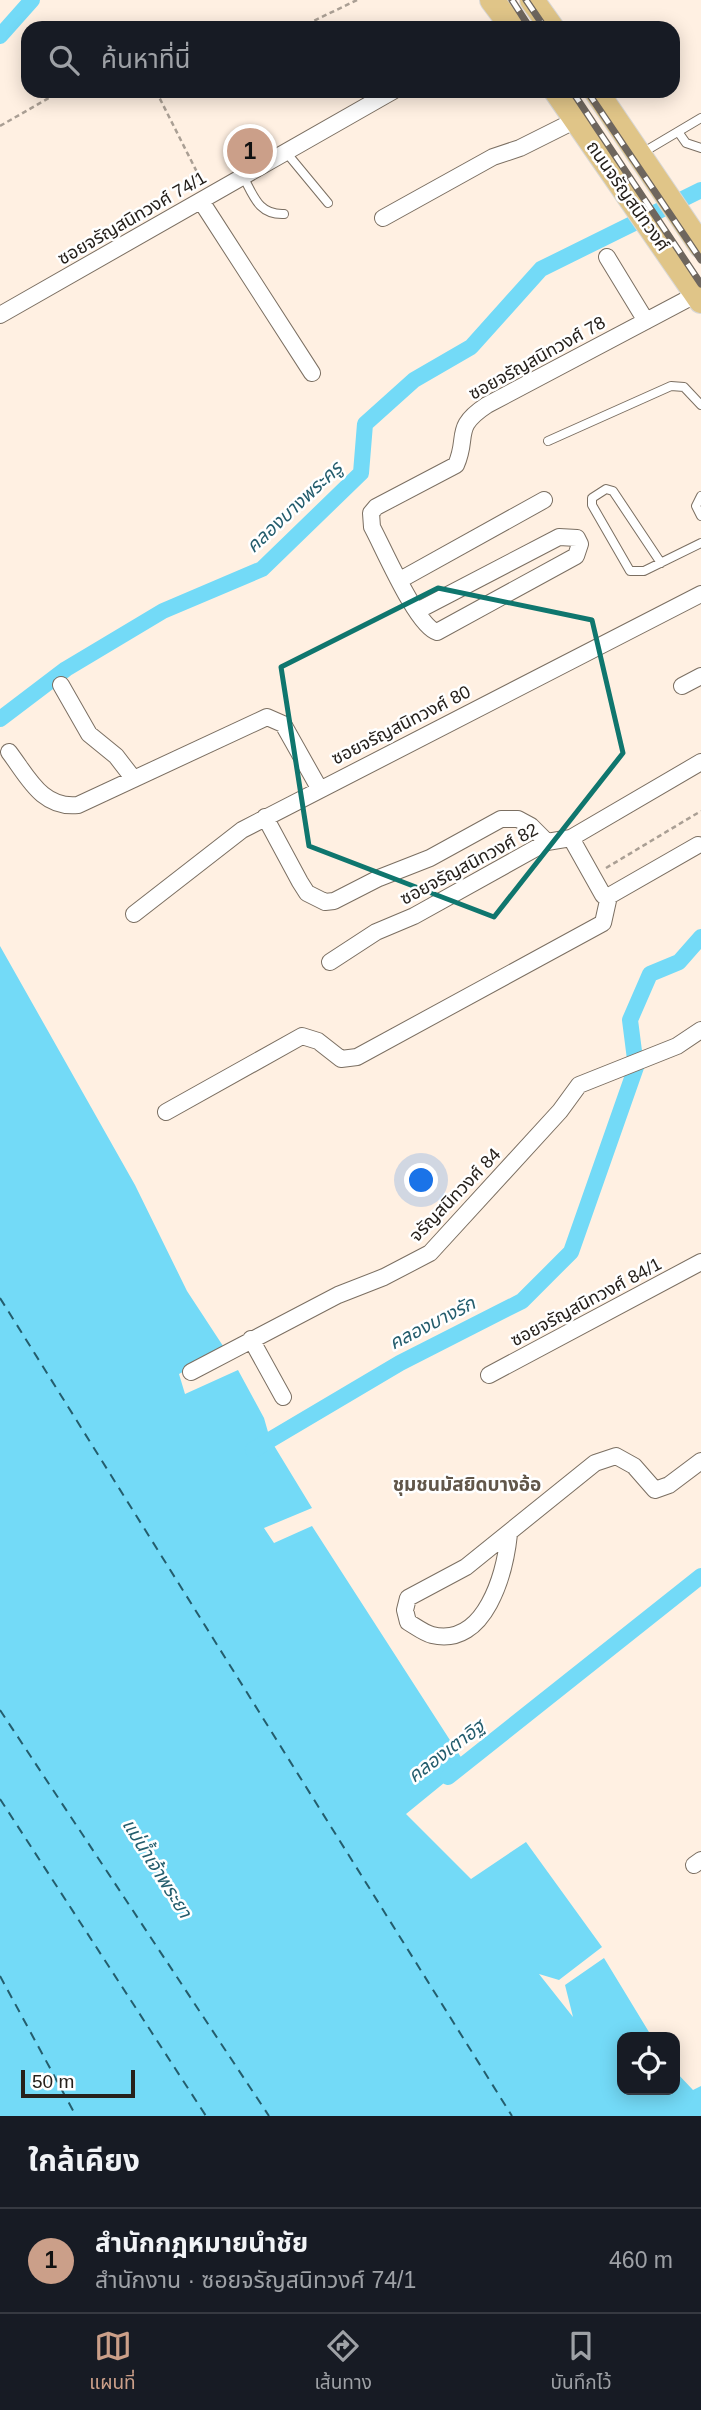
<!DOCTYPE html>
<html lang="th">
<head>
<meta charset="utf-8">
<style>
	body { margin:0; font-family:Arial,"Noto Sans Thai",sans-serif; background:#242831; color:#f1f3f6 }
	.controls { position:absolute; right:21px; bottom:21px; display:grid; overflow:hidden; border-radius:14px; box-shadow:0 4px 18px #0003 }
	.controls button { width:63px; height:63px; display:grid; place-items:center; padding:0; border:0; border-bottom:2px solid #363941; background:#171b24; color:#f1f3f6; font:35px sans-serif }
	.scale { position:absolute; left:21px; bottom:18px; width:114px; box-sizing:border-box; padding-left:7px; border:4px solid #26211c; border-top:0; font-size:19px; line-height:24px; white-space:nowrap; color:#26211c; -webkit-text-stroke:5px #fff; paint-order:stroke }
	.you { position:absolute; left:422px; top:1181px; width:24px; height:24px; margin:-18px; border:5px solid #fff; border-radius:50%; background:#1a73e8; box-shadow:0 0 0 10px #1a73e833 }
	.badge { display:grid; place-items:center; width:46px; height:46px; border-radius:50%; background:#cb9f89; color:#111; font-size:23px; font-weight:700 }
	.pin { position:absolute; translate:-50% -50%; border:4px solid #fff; box-shadow:0 2px 7px #0006 }
	.list { margin:0; padding:0; list-style:none }
	h2 { display:flex; justify-content:space-between; align-items:center; height:91px; margin:0; padding:0 28px; font-size:30px }
	h2 small { font-size:23px; font-weight:400; color:#9ea1a6 }
	.list li { display:grid; grid-template-columns:46px 1fr auto; gap:21px; align-items:center; box-sizing:border-box; height:105px; padding:0 28px; border-top:2px solid #363941 }
	.list b { display:block; font-size:26px; white-space:nowrap }
	.list p { margin:0; font-size:23px; white-space:nowrap; color:#9ea1a6 }
	.list em { font-size:23px; font-style:normal; color:#9ea1a6 }
	.icon { flex:none; width:38px; height:38px; fill:none; stroke:currentColor; stroke-width:2; stroke-linecap:round; stroke-linejoin:round }
	.map { position:relative; flex:none; width:701px; height:2116px; overflow:hidden }
	.search { position:absolute; background:#171b24; box-shadow:0 4px 18px #0003; left:21px; right:21px; top:21px; height:77px; display:flex; align-items:center; gap:18px; box-sizing:border-box; padding:0 24px; border-radius:21px; color:#9ea1a6; font-size:26px }
	.sheet { height:196px; background:#171b24 }
	nav { display:flex; justify-content:space-around; align-items:center; box-sizing:border-box; height:98px; border-top:2px solid #363941; background:#171b24; font-size:19px; color:#9ea1a6 }
	nav a { display:grid; justify-items:center; gap:4px }
	nav .on { color:#cb9f89 }
	.map>svg:first-child { display:block }
</style>
</head>
<body>
<div class="map">
<svg width="701" height="2116" viewBox="0 0 701 2116">
	<rect width="100%" height="100%" fill="#fff0e2"/>
	<path fill="#73daf7" d="M 0,946 L 135,1185 L 187,1291 L 225,1349 L 179,1374 L 185,1394 L 238,1370 L 264,1418 L 270,1439 L 312,1508 L 264,1528 L 274,1543 L 312,1526 L 466,1765 L 406,1814 L 471,1879 L 526,1842 L 602,1947 L 559,1980 L 539,1974 L 573,2017 L 565,1985 L 604,1958 L 652,2037 L 622,2037 L 622,2090 L 675,2090 L 675,2071 L 693,2090 L 701,2086 L 701,2116 L 0,2116 Z"/>
	<g fill="none" stroke-linecap="round" stroke-linejoin="round">
		<path stroke="#73daf7" stroke-width="16" d="M 0,36 L 32,0
			M 0,719 L 66,669 L 163,611 L 262,569 L 361,473 L 365,424 L 414,380 L 471,347 L 541,269 L 701,190
			M 253,1450 L 400,1363 L 522,1301 L 571,1252 L 636,1067 L 630,1020 L 650,974 L 679,962 L 701,937
			M 448,1777 L 701,1576"/>
		<path stroke="#245d6d" stroke-width="2" stroke-dasharray="9 7" stroke-linecap="butt" d="M 0,1298 L 512,2116
			M 0,1710 L 269,2116
			M 0,1799 L 206,2116
			M 0,1976 L 76,2116"/>
		<defs>
			<path id="lane" d="M 679,133 L 686,143 L 701,148
				M 285,151 L 328,203
				M 642,153 L 701,118
				M 243,176 C 254,197 259,215 284,214
				M 548,441 L 671,386 L 684,387 L 701,405
				M 701,496 L 696,506 L 701,516
				M 661,563 L 613,491 L 606,489 L 592,498 L 592,505 L 630,571 L 644,571 L 701,543"/>
			<path id="street" d="M 201,201 L 312,373
				M 383,218 L 493,157 L 520,148 L 574,121
				M 607,257 L 646,321
				M 0,315 L 393,91
				M 400,580 L 544,500
				M 417,611 L 559,537 L 577,538 L 580,544 L 576,556 L 437,632 C 417,627 383,547 372,527 L 371,513 L 376,507 L 456,465 C 469,436 452,428 487,405 L 697,294
				M 61,685 L 89,734 L 116,756 L 133,778
				M 682,686 L 701,676
				M 9,752 C 28,777 42,809 78,805 L 267,717 L 283,724 L 319,788
				M 265,817 L 300,882 L 307,893 L 325,902 L 334,901 L 379,878 L 430,858 L 501,819 L 518,819 L 531,826 L 547,842
				M 571,838 L 603,895 L 609,896
				M 134,914 L 242,830 L 701,594
				M 330,962 L 376,932 L 414,916 L 547,842 L 571,838 L 701,762
				M 166,1112 L 302,1036 L 318,1041 L 341,1059 L 357,1057 L 603,923 L 609,896 L 698,845
				M 251,1339 L 283,1397
				M 191,1372 L 338,1295 L 384,1277 L 430,1253 L 560,1111 L 579,1085 L 677,1046 L 701,1030
				M 489,1375 L 701,1262
				M 509,1534 C 505,1572 486,1648 432,1635 C 424,1633 415,1626 408,1622 L 405,1610 L 408,1598 L 466,1567 L 595,1463 L 616,1456 L 634,1466 L 655,1490 L 669,1485 L 701,1461
				M 694,1865 L 701,1860"/>
			<path id="primary" d="M 492,0 L 513,28
				M 532,0 L 552,28
				M 556,91 L 701,301
				M 596,91 L 701,246"/>
		</defs>
		<use href="#lane" stroke="#7b6f62" stroke-width="10"/>
		<use href="#street" stroke="#7b6f62" stroke-width="18"/>
		<use href="#primary" stroke="#d8d7d6" stroke-width="26"/>
		<path stroke="#aa9f94" stroke-width="2.5" stroke-dasharray="5 3.5" stroke-linecap="butt" d="M 113,22 L 118,28
			M 299,28 L 357,0
			M 156,91 L 203,184
			M 159,95 L 167,91
			M 0,126 L 61,91
			M 606,868 L 701,811"/>
		<use href="#lane" stroke="#fff" stroke-width="8"/>
		<use href="#street" stroke="#fff" stroke-width="16"/>
		<use href="#primary" stroke="#e0c588" stroke-width="24"/>
		<defs>
			<path id="rail" d="M 512,0 L 530,28
				M 526,0 L 545,28
				M 572,91 L 701,284
				M 587,91 L 701,260"/>
		</defs>
		<use href="#rail" stroke="#6e665e" stroke-width="7"/>
		<use href="#rail" stroke="#fff" stroke-width="4.5" stroke-dasharray="13" stroke-linecap="butt"/>
	</g>
	<path fill="none" stroke="#0f766e" stroke-width="5" stroke-linejoin="round" d="M 438,588 L 592,620 L 623,753 L 494,917 L 309,846 L 281,667 Z"/>
	<g text-anchor="middle" dominant-baseline="central" stroke-width="5" stroke-linejoin="round" paint-order="stroke">
		<g font-size="18" fill="#26211c" stroke="#fff">
			<text transform="translate(628 196) rotate(55)">ถนนจรัญสนิทวงศ์</text>
			<text transform="translate(132 218) rotate(-30)">ซอยจรัญสนิทวงศ์ 74/1</text>
			<text transform="translate(537 358) rotate(-29)">ซอยจรัญสนิทวงศ์ 78</text>
			<text transform="translate(401 725) rotate(-27)">ซอยจรัญสนิทวงศ์ 80</text>
			<text transform="translate(469 864) rotate(-28)">ซอยจรัญสนิทวงศ์ 82</text>
			<text transform="translate(455 1195) rotate(-46)">จรัญสนิทวงศ์ 84</text>
			<text transform="translate(586 1302) rotate(-28)">ซอยจรัญสนิทวงศ์ 84/1</text>
		</g>
		<g font-size="19" font-style="italic" fill="#245d6d" stroke="#fff">
			<text transform="translate(294 507) rotate(-43)">คลองบางพระครู</text>
			<text transform="translate(432 1323) rotate(-27)">คลองบางรัก</text>
			<text transform="translate(446 1751) rotate(-37)">คลองเตาอิฐ</text>
			<text transform="translate(157 1868) rotate(58)">แม่น้ำเจ้าพระยา</text>
		</g>
		<g font-size="19" font-weight="bold" fill="#615649" stroke="#fff">
			<text x="467" y="1484">ชุมชนมัสยิดบางอ้อ</text>
		</g>
	</g>
</svg>
<div class="controls">
<button><svg class="icon" aria-label="locate" viewBox="0 0 24 24"><circle cx="12" cy="12" r="6"/><path d="M12 2v4M12 18v4M2 12h4M18 12h4"/></svg></button>
</div>
<div class="scale">50 m</div>
<div class="you"></div>
<div class="pin badge" style="left:250px;top:151px">1</div>
<div class="search"><svg class="icon" aria-label="search" viewBox="0 0 24 24"><circle cx="10" cy="10" r="6"/><path d="M15 15l6 6"/></svg>ค้นหาที่นี่</div>
</div>
<section class="sheet">
<h2>ใกล้เคียง<small></small></h2>
<ul class="list">
<li><span class="badge">1</span><div><b>สำนักกฎหมายนำชัย</b><p>สำนักงาน · ซอยจรัญสนิทวงศ์ 74/1</p></div><em>460 m</em></li>
</ul>
</section>
<nav>
<a class="on"><svg class="icon" aria-label="map" viewBox="0 0 24 24"><path d="M3 6l6-2 6 2 6-2v14l-6 2-6-2-6 2zM9 4v14M15 6v14"/></svg>แผนที่</a>
<a><svg class="icon" aria-label="directions" viewBox="0 0 24 24"><path d="M12 3l9 9-9 9-9-9zM9 14v-3h6M13 9l2 2-2 2"/></svg>เส้นทาง</a>
<a><svg class="icon" aria-label="saved" viewBox="0 0 24 24"><path d="M7 4h10v16l-5-4-5 4z"/></svg>บันทึกไว้</a>
</nav>
</body>
</html>
